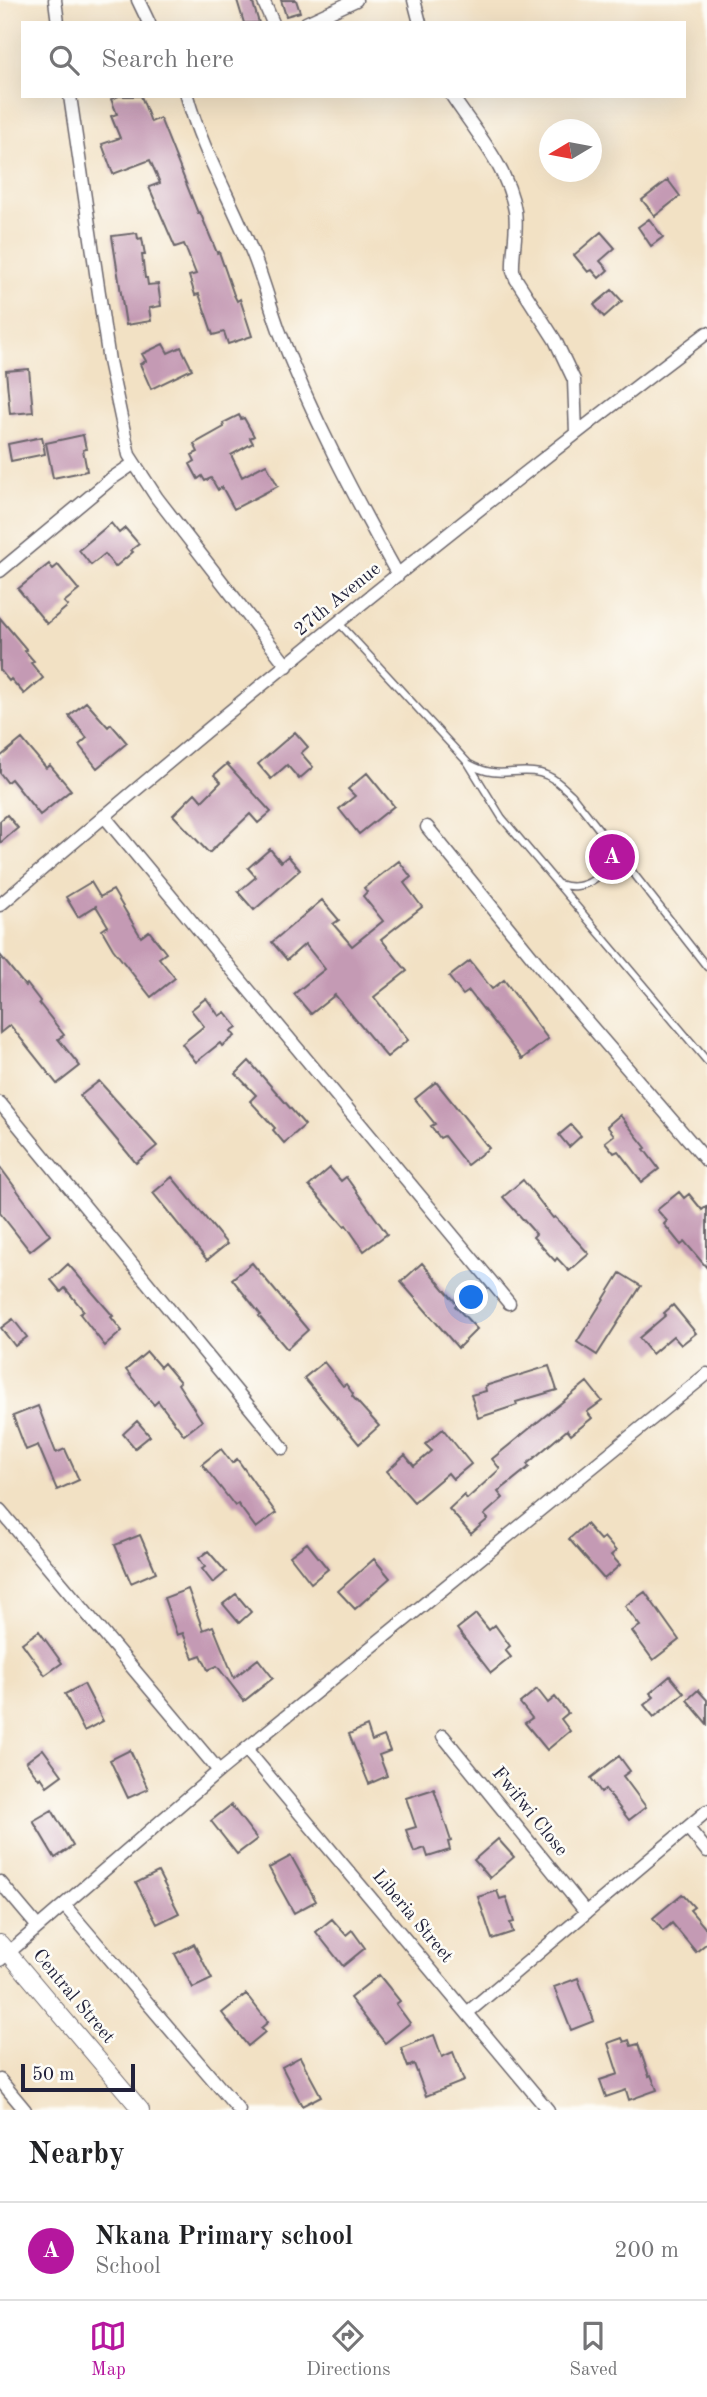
<!DOCTYPE html>
<html lang="en">
<head>
<meta charset="utf-8">
<style>
	body { margin:0; font-family:"Old Standard TT",serif; background:#f6f6f6; color:#202124 }
	.compass { position:absolute; left:539px; top:119px; width:63px; height:63px; border-radius:50%; background:#fff; box-shadow:0 7px 28px #0002; rotate:260deg }
	.scale { position:absolute; left:21px; bottom:18px; width:114px; box-sizing:border-box; padding-left:7px; border:4px solid #22223b; border-top:0; font-size:19px; line-height:24px; white-space:nowrap; color:#22223b; -webkit-text-stroke:5px #fdfcf7; paint-order:stroke }
	.you { position:absolute; left:472px; top:1298px; width:24px; height:24px; margin:-18px; border:5px solid #fff; border-radius:50%; background:#1a73e8; box-shadow:0 0 0 10px #1a73e833 }
	.badge { display:grid; place-items:center; width:46px; height:46px; border-radius:50%; background:#b5179e; color:#fff; font-size:23px; font-weight:700 }
	.pin { position:absolute; translate:-50% -50%; border:4px solid #fff; box-shadow:0 2px 7px #0006 }
	.list { margin:0; padding:0; list-style:none }
	h2 { display:flex; justify-content:space-between; align-items:center; height:91px; margin:0; padding:0 28px; font-size:30px }
	h2 small { font-size:23px; font-weight:400; color:#757577 }
	.list li { display:grid; grid-template-columns:46px 1fr auto; gap:21px; align-items:center; box-sizing:border-box; height:98px; padding:0 28px; border-top:2px solid #e0e0e0 }
	.list b { display:block; font-size:26px; white-space:nowrap }
	.list p { margin:0; font-size:23px; white-space:nowrap; color:#757577 }
	.list em { font-size:23px; font-style:normal; color:#757577 }
	.icon { flex:none; width:38px; height:38px; fill:none; stroke:currentColor; stroke-width:2; stroke-linecap:round; stroke-linejoin:round }
	.map { position:relative; flex:none; width:707px; height:2110px; overflow:hidden }
	.search { position:absolute; background:#fff; box-shadow:0 7px 28px #0002; left:21px; right:21px; top:21px; height:77px; display:flex; align-items:center; gap:18px; box-sizing:border-box; padding:0 24px; border-radius:0px; color:#757577; font-size:26px }
	.sheet { height:189px; background:#fff }
	nav { display:flex; justify-content:space-around; align-items:center; box-sizing:border-box; height:98px; border-top:2px solid #e0e0e0; background:#fff; font-size:19px; color:#757577 }
	nav a { display:grid; justify-items:center; gap:4px }
	nav .on { color:#b5179e }
	.map>svg:first-child { display:block }
</style>
</head>
<body>
<div class="map">
<svg width="707" height="2110" viewBox="0 0 707 2110">
	<rect width="100%" height="100%" fill="#fdfcf7"/>
	<filter id="ink" filterUnits="userSpaceOnUse"><feTurbulence type="fractalNoise" baseFrequency=".0143" numOctaves="2"/><feDisplacementMap in="SourceGraphic" scale="14" xChannelSelector="R" yChannelSelector="G"/><feConvolveMatrix kernelMatrix="1 2 1 2 8 2 1 2 1" color-interpolation-filters="sRGB"/></filter>
	<filter id="wash" filterUnits="userSpaceOnUse"><feTurbulence type="fractalNoise" baseFrequency=".00686" numOctaves="4" result="noise"/><feDisplacementMap in="SourceGraphic" scale="28" xChannelSelector="R" yChannelSelector="G"/><feGaussianBlur stdDeviation="1.57" result="paint"/><feColorMatrix in="noise" values="0 0 0 0 0 0 0 0 0 0 0 0 0 0 0 0 0 1.4 0 .05"/><feComposite in="paint" operator="in"/></filter>
	<g filter="url(#wash)">
		<rect width="100%" height="100%" fill="#f2e1c4"/>
		<g id="blocks">
			<path fill="#c49ab4" d="M 237,0 L 252,0 L 259,23 L 244,23 Z
				M 281,0 L 296,0 L 300,12 L 286,16 Z
				M 119,96 L 141,96 L 151,122 L 160,118 L 198,213 L 200,212 L 217,253 L 219,252 L 234,295 L 237,301 L 240,299 L 252,336 L 228,344 L 224,332 L 213,335 L 199,294 L 195,295 L 189,276 L 196,274 L 184,244 L 175,247 L 149,187 L 160,183 L 150,160 L 113,174 L 102,144 L 120,138 L 111,116 L 117,114 L 111,99 Z
				M 668,180 L 680,196 L 655,216 L 642,200 Z
				M 649,219 L 663,237 L 651,246 L 638,227 Z
				M 601,232 L 615,248 L 600,261 L 608,270 L 599,278 L 592,270 L 588,272 L 574,255 Z
				M 137,233 L 138,239 L 142,238 L 145,255 L 142,255 L 145,278 L 147,278 L 148,285 L 158,284 L 161,306 L 149,308 L 151,321 L 126,325 L 112,236 Z
				M 612,290 L 622,301 L 604,317 L 594,305 Z
				M 163,344 L 168,353 L 181,347 L 192,369 L 151,389 L 140,364 L 146,361 L 142,354 Z
				M 29,369 L 33,412 L 10,414 L 6,371 Z
				M 239,415 L 241,419 L 244,418 L 254,436 L 250,438 L 253,443 L 231,455 L 242,477 L 266,464 L 278,486 L 234,509 L 222,487 L 218,490 L 211,478 L 205,481 L 202,476 L 198,479 L 190,464 L 195,461 L 192,455 L 198,452 L 194,444 L 224,427 L 223,423 Z
				M 83,435 L 86,449 L 83,450 L 87,471 L 53,478 L 46,443 Z
				M 42,437 L 45,454 L 11,461 L 8,444 Z
				M 111,523 L 119,533 L 125,528 L 139,544 L 131,550 L 133,552 L 115,567 L 105,554 L 91,565 L 79,550 Z
				M 49,564 L 53,569 L 58,565 L 79,590 L 64,602 L 68,606 L 47,624 L 18,589 Z
				M 0,618 L 27,650 L 25,651 L 34,661 L 31,663 L 43,678 L 24,694 L 11,679 L 9,681 L 0,670 Z
				M 86,702 L 108,727 L 111,724 L 127,743 L 97,768 L 79,745 L 87,738 L 69,716 Z
				M 295,732 L 308,747 L 301,753 L 313,767 L 299,779 L 287,765 L 271,779 L 258,764 Z
				M 22,739 L 46,768 L 50,765 L 71,790 L 40,815 L 11,779 L 7,782 L 0,773 L 0,757 Z
				M 227,764 L 271,812 L 258,823 L 250,814 L 209,853 L 173,815 L 195,793 L 202,801 L 221,782 L 214,775 Z
				M 367,773 L 394,806 L 359,834 L 339,809 L 355,796 L 348,789 Z
				M 7,815 L 18,828 L 0,843 L 0,821 Z
				M 270,849 L 281,862 L 288,856 L 300,870 L 254,910 L 238,892 L 256,877 L 248,868 Z
				M 399,861 L 411,877 L 404,883 L 422,907 L 381,939 L 407,971 L 374,997 L 408,1040 L 387,1057 L 335,995 L 311,1014 L 294,994 L 325,969 L 305,944 L 287,960 L 272,942 L 322,900 L 339,920 L 333,924 L 352,946 L 383,921 L 363,896 L 367,892 L 364,888 Z
				M 91,882 L 100,897 L 113,890 L 141,937 L 149,931 L 166,953 L 159,958 L 175,978 L 151,997 L 113,949 L 102,930 L 108,926 L 96,906 L 78,917 L 66,897 Z
				M 0,955 L 25,986 L 27,984 L 40,1001 L 39,1003 L 64,1035 L 58,1039 L 80,1066 L 57,1084 L 10,1025 L 0,1033 Z
				M 470,961 L 492,989 L 504,980 L 548,1039 L 522,1059 L 469,991 L 463,995 L 449,977 Z
				M 206,998 L 219,1016 L 225,1012 L 237,1027 L 231,1031 L 235,1036 L 222,1046 L 220,1043 L 196,1062 L 182,1044 L 204,1026 L 191,1010 Z
				M 249,1061 L 305,1125 L 284,1143 L 273,1130 L 275,1128 L 250,1101 L 256,1095 L 236,1074 Z
				M 99,1081 L 157,1146 L 136,1163 L 80,1096 Z
				M 436,1082 L 489,1148 L 467,1165 L 444,1136 L 440,1138 L 431,1126 L 435,1124 L 415,1099 Z
				M 620,1115 L 646,1148 L 644,1149 L 659,1169 L 642,1182 L 618,1151 L 614,1153 L 605,1142 L 614,1135 L 607,1126 Z
				M 571,1125 L 581,1136 L 569,1147 L 559,1135 Z
				M 0,1167 L 50,1235 L 30,1251 L 0,1213 Z
				M 330,1168 L 341,1181 L 346,1177 L 387,1234 L 364,1251 L 346,1225 L 344,1226 L 309,1186 Z
				M 172,1177 L 227,1244 L 207,1260 L 153,1193 Z
				M 523,1180 L 553,1218 L 555,1217 L 589,1254 L 569,1271 L 557,1258 L 555,1261 L 533,1237 L 536,1234 L 503,1197 Z
				M 679,1192 L 684,1198 L 689,1194 L 702,1210 L 707,1206 L 707,1268 L 685,1242 L 681,1245 L 664,1224 L 667,1221 L 657,1210 Z
				M 252,1263 L 308,1330 L 287,1349 L 259,1316 L 261,1315 L 232,1279 Z
				M 422,1263 L 457,1304 L 455,1306 L 477,1329 L 458,1348 L 401,1282 Z
				M 68,1264 L 113,1316 L 111,1317 L 122,1331 L 105,1346 L 80,1314 L 84,1311 L 65,1288 L 61,1292 L 51,1280 Z
				M 620,1273 L 641,1286 L 597,1355 L 577,1342 Z
				M 673,1305 L 696,1333 L 681,1345 L 673,1336 L 652,1354 L 639,1338 L 666,1315 L 664,1313 Z
				M 13,1319 L 27,1337 L 15,1346 L 1,1328 Z
				M 147,1352 L 160,1367 L 164,1363 L 180,1382 L 178,1384 L 202,1421 L 184,1435 L 158,1401 L 154,1405 L 126,1370 Z
				M 324,1362 L 343,1386 L 346,1384 L 353,1394 L 352,1396 L 379,1426 L 359,1444 L 304,1378 Z
				M 549,1366 L 557,1390 L 516,1402 L 517,1405 L 478,1418 L 471,1395 L 486,1391 L 485,1386 Z
				M 587,1382 L 602,1401 L 587,1412 L 592,1418 L 571,1435 L 567,1430 L 527,1464 L 529,1467 L 498,1492 L 503,1498 L 484,1515 L 488,1519 L 471,1534 L 449,1509 L 464,1495 L 467,1499 L 500,1469 L 492,1459 Z
				M 38,1406 L 56,1453 L 65,1449 L 79,1480 L 57,1490 L 38,1445 L 26,1450 L 13,1416 Z
				M 137,1421 L 150,1436 L 135,1448 L 123,1434 Z
				M 443,1429 L 471,1464 L 453,1479 L 448,1473 L 414,1502 L 387,1471 L 405,1455 L 414,1466 L 432,1451 L 425,1444 Z
				M 221,1449 L 232,1463 L 237,1459 L 276,1513 L 256,1528 L 238,1504 L 235,1506 L 202,1464 Z
				M 586,1524 L 600,1540 L 604,1537 L 616,1551 L 611,1555 L 620,1565 L 604,1579 L 569,1539 Z
				M 140,1535 L 156,1572 L 131,1583 L 115,1545 Z
				M 307,1543 L 328,1569 L 311,1583 L 290,1556 Z
				M 208,1551 L 226,1572 L 213,1583 L 202,1569 L 205,1567 L 199,1558 Z
				M 374,1559 L 390,1578 L 355,1609 L 338,1591 Z
				M 188,1589 L 203,1630 L 213,1626 L 234,1678 L 258,1659 L 273,1678 L 244,1701 L 217,1666 L 208,1670 L 201,1655 L 193,1658 L 183,1633 L 177,1635 L 164,1598 Z
				M 645,1592 L 679,1640 L 653,1660 L 632,1631 L 640,1626 L 625,1606 Z
				M 236,1594 L 251,1612 L 239,1623 L 223,1604 Z
				M 476,1614 L 489,1630 L 495,1625 L 510,1646 L 505,1650 L 511,1657 L 491,1673 L 457,1629 Z
				M 39,1631 L 62,1663 L 45,1675 L 22,1643 Z
				M 670,1676 L 684,1693 L 654,1717 L 644,1705 L 654,1697 L 650,1693 Z
				M 84,1684 L 103,1721 L 84,1731 L 65,1694 Z
				M 537,1689 L 548,1703 L 555,1697 L 568,1713 L 561,1719 L 570,1731 L 547,1750 L 525,1723 L 532,1718 L 520,1703 Z
				M 698,1690 L 707,1700 L 707,1724 L 687,1700 Z
				M 367,1726 L 372,1741 L 384,1736 L 390,1751 L 379,1755 L 387,1776 L 369,1784 L 349,1734 Z
				M 43,1749 L 62,1775 L 47,1786 L 41,1777 L 39,1779 L 26,1762 Z
				M 130,1750 L 148,1789 L 128,1798 L 110,1760 Z
				M 619,1756 L 630,1771 L 623,1776 L 646,1807 L 629,1820 L 605,1789 L 601,1792 L 591,1778 Z
				M 434,1789 L 451,1841 L 448,1842 L 450,1850 L 428,1857 L 425,1848 L 414,1852 L 406,1830 L 416,1827 L 406,1798 Z
				M 231,1805 L 257,1839 L 237,1854 L 211,1821 Z
				M 52,1810 L 73,1846 L 55,1858 L 33,1821 Z
				M 498,1839 L 514,1857 L 490,1878 L 474,1860 Z
				M 291,1856 L 316,1901 L 294,1913 L 269,1868 Z
				M 158,1872 L 179,1913 L 157,1924 L 136,1883 Z
				M 497,1891 L 500,1899 L 506,1897 L 514,1922 L 510,1923 L 513,1932 L 492,1939 L 478,1897 Z
				M 682,1894 L 694,1907 L 690,1910 L 707,1930 L 707,1943 L 696,1952 L 672,1923 L 663,1931 L 653,1918 Z
				M 332,1919 L 346,1935 L 352,1930 L 365,1948 L 343,1966 L 316,1932 Z
				M 194,1944 L 212,1979 L 193,1988 L 175,1954 Z
				M 379,1975 L 400,2001 L 396,2004 L 410,2023 L 385,2043 L 350,1998 Z
				M 578,1978 L 594,2021 L 571,2030 L 554,1987 Z
				M 246,1994 L 268,2022 L 261,2028 L 265,2032 L 248,2046 L 222,2013 Z
				M 434,2035 L 442,2057 L 453,2052 L 464,2081 L 426,2096 L 414,2064 L 408,2067 L 401,2048 Z
				M 622,2038 L 624,2042 L 629,2040 L 631,2046 L 638,2044 L 649,2076 L 651,2075 L 657,2090 L 629,2100 L 626,2090 L 606,2097 L 600,2080 L 618,2074 L 608,2043 Z
				M 300,2057 L 321,2096 L 302,2106 L 282,2067 Z"/>
		</g>
	</g>
	<g filter="url(#ink)">
		<use href="#blocks" fill-opacity="0" stroke="#6b656b" stroke-width="2"/>
		<g fill="none" stroke-linecap="round" stroke-linejoin="round">
			<defs>
				<path id="service" d="M 339,623 L 468,763 L 502,818 L 707,1061
					M 469,764 C 500,781 513,767 540,773 C 553,776 562,786 572,795 L 707,967
					M 559,884 C 585,893 611,874 611,846"/>
				<path id="minor" d="M 55,0 L 58,23
					M 138,0 L 149,23
					M 263,0 L 273,23
					M 414,0 L 420,23
					M 306,23 L 356,0
					M 70,96 L 109,361 L 129,455 L 157,498 L 287,666
					M 187,96 C 202,151 232,201 253,254 C 263,279 270,305 279,330 C 311,415 354,496 398,575
					M 452,96 C 475,131 508,168 515,211 C 518,231 512,251 513,271 L 516,279 L 555,340 L 574,380 L 576,433
					M 0,571 L 111,479 L 133,464
					M 104,816 L 509,1303
					M 427,827 L 547,975 L 707,1161
					M 0,905 C 230,708 465,516 707,333
					M 0,1103 L 283,1448
					M 0,1510 L 219,1771
					M 443,1736 L 586,1912
					M 246,1749 L 548,2110
					M 688,1828 L 707,1851
					M 0,1882 L 38,1927
					M 64,1905 L 239,2110
					M 0,1960 L 219,1771 L 707,1374
					M 467,2013 L 707,1811
					M 0,2080 L 25,2110"/>
				<path id="tertiary" d="M 0,1943 L 141,2110"/>
			</defs>
			<use href="#service" stroke="#6b656b" stroke-width="9"/>
			<use href="#minor" stroke="#6b656b" stroke-width="15"/>
			<use href="#tertiary" stroke="#6b656b" stroke-width="18"/>
			<use href="#service" stroke="#fff" stroke-width="6"/>
			<use href="#minor" stroke="#fff" stroke-width="12"/>
			<use href="#tertiary" stroke="#fff" stroke-width="16"/>
		</g>
	</g>
	<g text-anchor="middle" dominant-baseline="central" stroke-width="5" stroke-linejoin="round" paint-order="stroke">
		<g font-size="19" fill="#22223b" stroke="#fdfcf7">
			<text transform="translate(338 600) rotate(-39)">27th Avenue</text>
			<text transform="translate(529 1812) rotate(51)">Fwifwi Close</text>
			<text transform="translate(412 1917) rotate(50)">Liberia Street</text>
			<text transform="translate(73 1997) rotate(50)">Central Street</text>
		</g>
	</g>
</svg>
<svg class="compass" viewBox="-18 -18 36 36"><path d="M0-13l5 13h-10z" fill="#e53935"/><path d="M0 13l5-13h-10z" fill="#757577"/></svg>
<div class="scale">50 m</div>
<div class="you"></div>
<div class="pin badge" style="left:612px;top:857px">A</div>
<div class="search"><svg class="icon" aria-label="search" viewBox="0 0 24 24"><circle cx="10" cy="10" r="6"/><path d="M15 15l6 6"/></svg>Search here</div>
</div>
<section class="sheet">
<h2>Nearby<small></small></h2>
<ul class="list">
<li><span class="badge">A</span><div><b>Nkana Primary school</b><p>School</p></div><em>200 m</em></li>
</ul>
</section>
<nav>
<a class="on"><svg class="icon" aria-label="map" viewBox="0 0 24 24"><path d="M3 6l6-2 6 2 6-2v14l-6 2-6-2-6 2zM9 4v14M15 6v14"/></svg>Map</a>
<a><svg class="icon" aria-label="directions" viewBox="0 0 24 24"><path d="M12 3l9 9-9 9-9-9zM9 14v-3h6M13 9l2 2-2 2"/></svg>Directions</a>
<a><svg class="icon" aria-label="saved" viewBox="0 0 24 24"><path d="M7 4h10v16l-5-4-5 4z"/></svg>Saved</a>
</nav>
</body>
</html>
